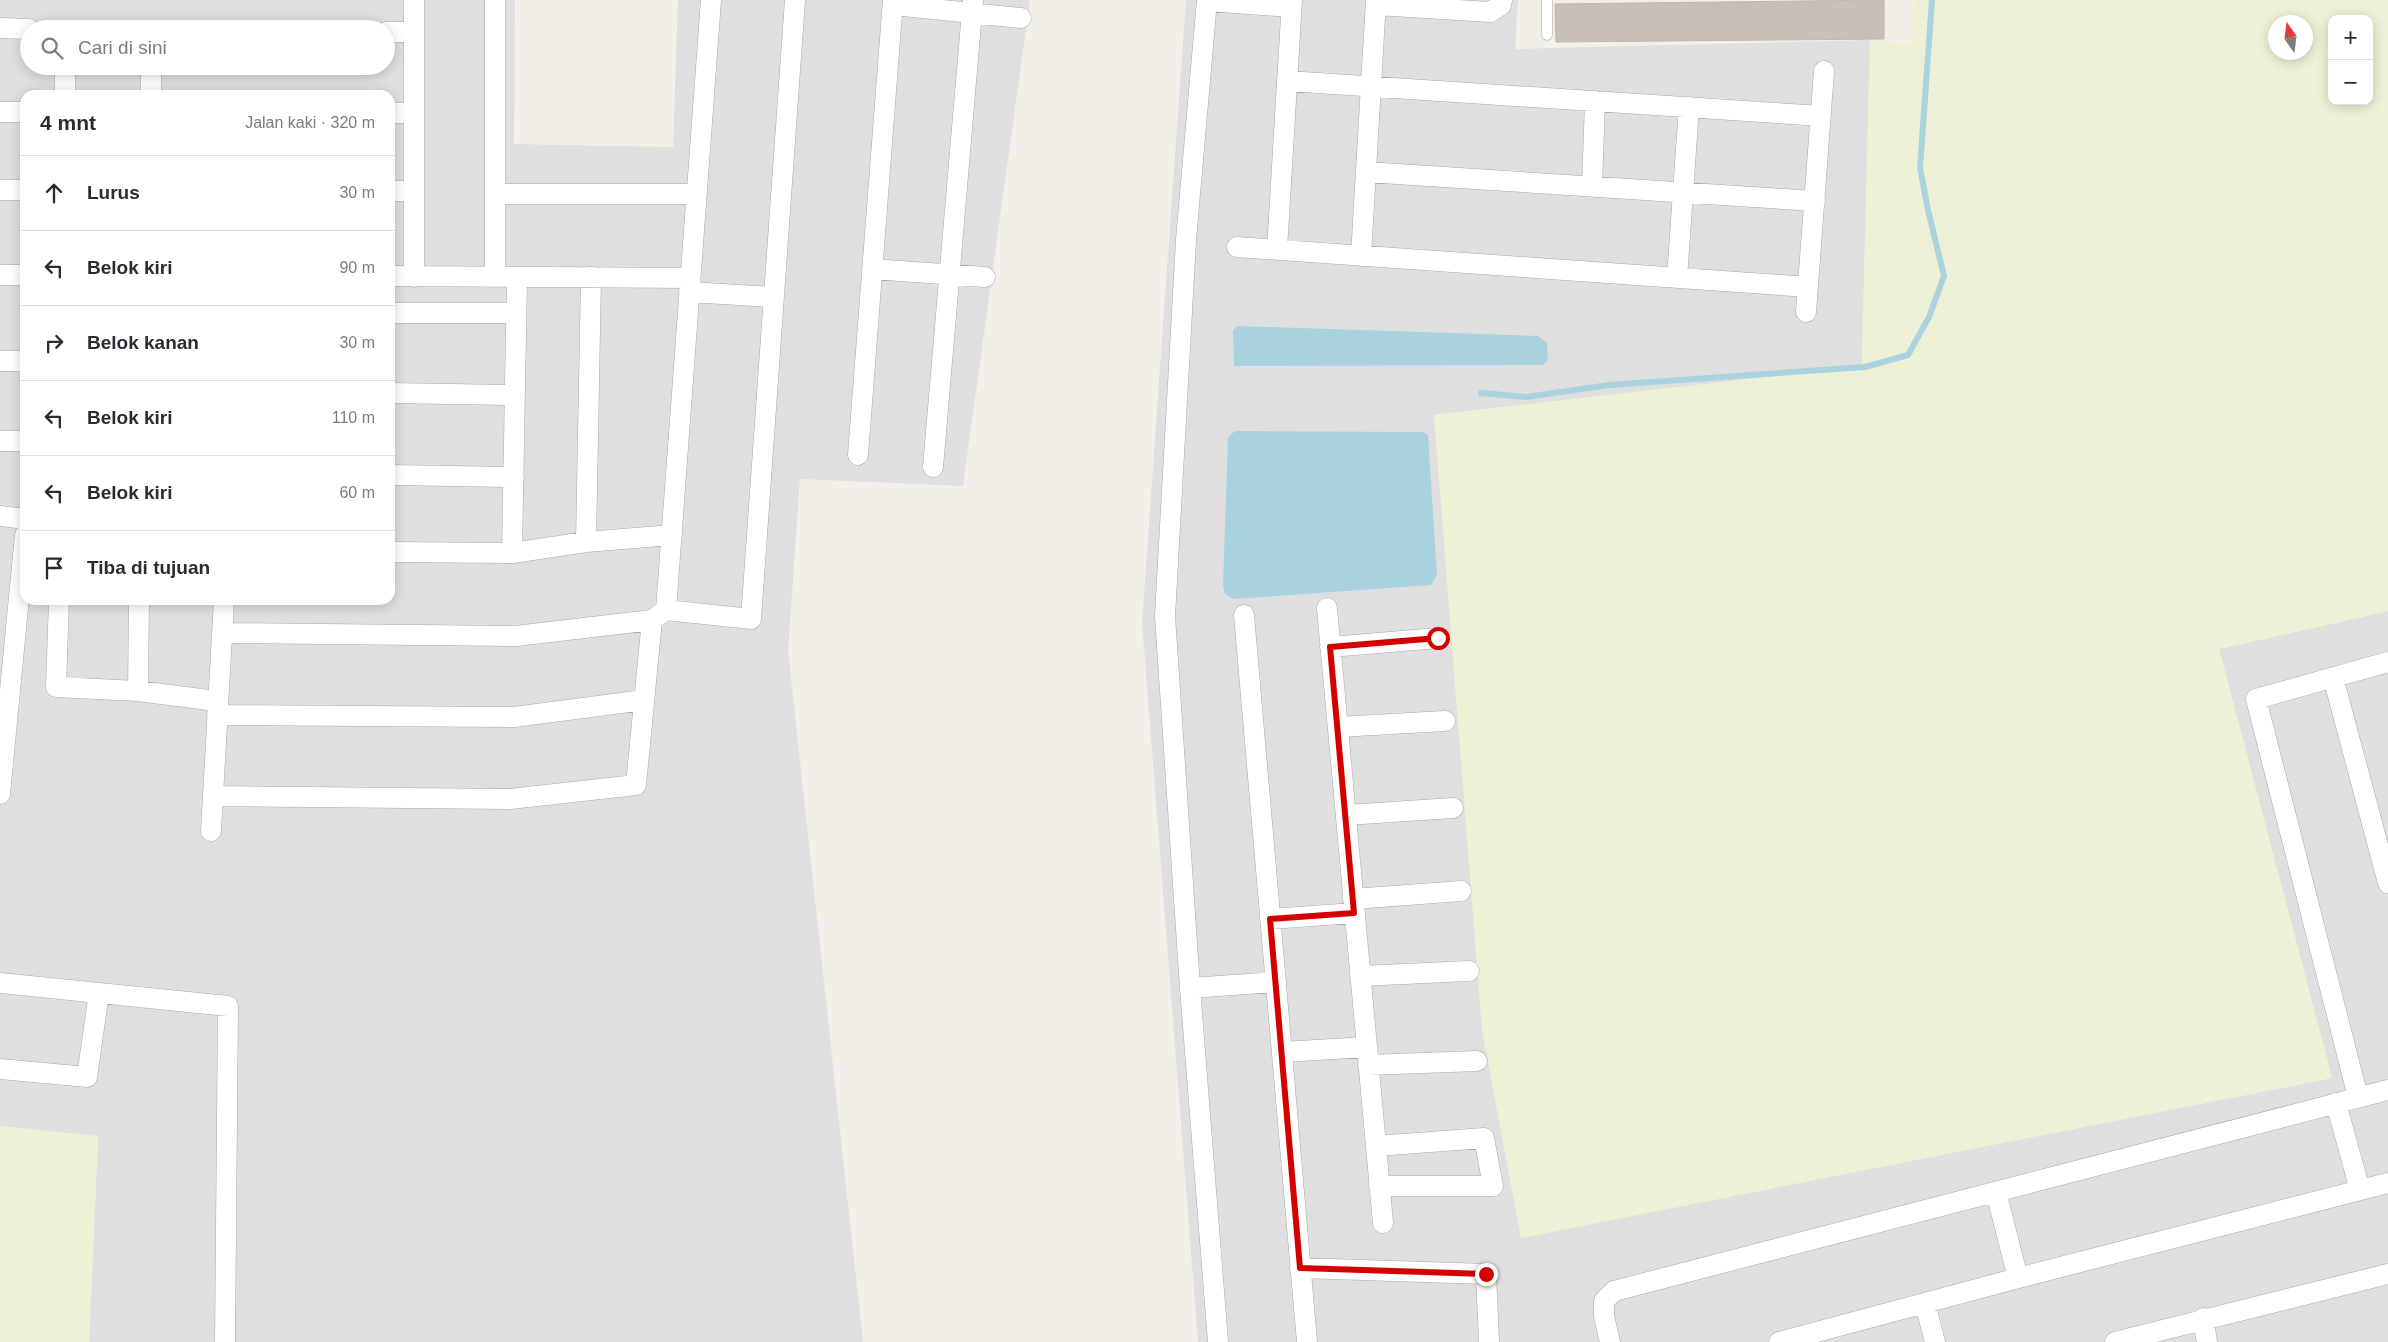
<!DOCTYPE html>
<html lang="id">
<head>
<meta charset="utf-8">
<style>
	body { margin:0; font-family:Helvetica,sans-serif; background:#f2f2f3; color:#2b2b33 }
	.controls { position:absolute; right:15px; top:15px; display:grid; overflow:hidden; border-radius:10px; box-shadow:0 2px 12px #0003 }
	.controls button { width:45px; height:45px; display:grid; place-items:center; padding:0; border:0; border-bottom:1px solid #e1e1e2; background:#fff; color:#2b2b33; font:25px sans-serif }
	.compass { position:absolute; left:2268px; top:15px; width:45px; height:45px; border-radius:50%; background:#fff; box-shadow:0 2px 12px #0003; rotate:346deg }
	.stop { position:absolute; width:15px; height:15px; margin:-11px; border:4px solid #d40000; border-radius:50%; background:#fff }
	.stop.end { background:#d40000; border-color:#fff; box-shadow:0 1px 5px #0008 }
	.list { margin:0; padding:0; list-style:none }
	h2 { display:flex; justify-content:space-between; align-items:center; height:65px; margin:0; padding:0 20px; font-size:21px }
	h2 small { font-size:16px; font-weight:400; color:#7c7c81 }
	.list li { display:grid; grid-template-columns:32px 1fr auto; gap:15px; align-items:center; box-sizing:border-box; height:75px; padding:0 20px; border-top:1px solid #e1e1e2 }
	.list b { display:block; font-size:19px; white-space:nowrap }
	.list em { font-size:16px; font-style:normal; color:#7c7c81 }
	.icon { flex:none; width:28px; height:28px; fill:none; stroke:currentColor; stroke-width:2; stroke-linecap:round; stroke-linejoin:round }
	.map { position:relative; flex:none; width:2388px; height:1342px; overflow:hidden }
	.search { position:absolute; background:#fff; box-shadow:0 2px 12px #0003; left:20px; top:20px; width:375px; height:55px; display:flex; align-items:center; gap:12px; box-sizing:border-box; padding:0 18px; border-radius:28px; color:#7c7c81; font-size:19px }
	.panel { position:absolute; background:#fff; box-shadow:0 2px 12px #0003; left:20px; top:90px; width:375px; height:515px; border-radius:15px }
	.map>svg:first-child { display:block }
</style>
</head>
<body>
<div class="map">
<svg width="2388" height="1342" viewBox="0 0 2388 1342">
	<rect width="100%" height="100%" fill="#f2efe9"/>
	<path fill="#e0dfdf" fill-rule="evenodd" d="M 0,0 L 515,0 L 514,144 L 673,147 L 678,0 L 1030,0 L 963,486 L 800,479 L 788,650 L 863,1342 L 89,1342 L 98,1137 L 0,1126 ZM 29,29 L 386,29 L 386,66 L 29,66 ZM 25,95 L 390,95 L 390,600 L 25,600 Z
		M 1186,0 L 1518,0 L 1515,49 L 1870,40 L 1862,366 L 1434,415 L 1521,1237 L 2332,1078 L 2219,649 L 2388,611 L 2388,1342 L 1198,1342 L 1142,622 Z"/>
	<path fill="#eef0d5" fill-rule="evenodd" d="M 1914,0 L 2388,0 L 2388,611 L 2219,649 L 2332,1078 L 1521,1238 L 1482,1030 L 1434,415 L 1862,366 L 1870,40 L 1911,44 ZM 2332,19 L 2369,19 L 2369,101 L 2332,101 ZM 2276,22 L 2306,22 L 2306,52 L 2276,52 Z
		M 0,1126 L 98,1136 L 89,1342 L 0,1342 Z"/>
	<path fill="#aad3df" d="M 1238,326 L 1538,336 L 1547,343 L 1548,360 L 1543,365 L 1234,366 L 1233,330 Z
		M 1235,431 L 1423,432 L 1428,435 L 1437,575 L 1431,585 L 1233,599 L 1225,594 L 1223,585 L 1228,437 Z"/>
	<g fill="none" stroke-linecap="round" stroke-linejoin="round">
		<path stroke="#aad3df" stroke-width="6" d="M 1481,393 L 1526,397 L 1609,385 L 1865,367 L 1908,355 L 1929,317 L 1944,276 L 1928,210 L 1920,168 L 1932,0"/>
	</g>
	<path fill="#c7bfb8" stroke="#c4b6ab" d="M 1884,0 L 1884,39 L 1556,42 L 1555,4 Z"/>
	<g fill="none" stroke-linecap="round" stroke-linejoin="round">
		<defs>
			<path id="lane" d="M 1547,35 L 1547,0"/>
			<path id="street" d="M 1207,0 L 1186,240 L 1165,616 L 1190,988 L 1218,1342
				M 1207,1 L 1291,7
				M 893,5 L 1021,18
				M 1376,5 L 1490,12 L 1501,5 L 1502,0
				M 0,28 L 29,29
				M 386,32 L 414,32
				M 151,66 L 151,95
				M 1287,81 L 1821,116
				M 65,95 L 65,66
				M 0,112 L 25,112
				M 390,113 L 414,113
				M 1366,172 L 1815,201
				M 1592,186 L 1595,101
				M 0,190 L 25,190
				M 390,191 L 414,191
				M 495,194 L 697,194
				M 1237,247 L 1808,287
				M 1277,250 L 1292,0
				M 1361,256 L 1376,0
				M 872,269 L 985,277
				M 0,275 L 25,275
				M 390,276 L 690,278
				M 414,277 L 414,0
				M 495,277 L 495,0
				M 1677,278 L 1689,107
				M 689,292 L 774,297
				M 1806,312 L 1824,71
				M 390,313 L 516,313
				M 0,361 L 25,361
				M 390,393 L 515,395
				M 0,441 L 25,441
				M 858,455 L 893,0
				M 933,467 L 973,0
				M 390,475 L 514,477
				M 0,516 L 25,519
				M 586,542 L 591,277
				M 390,552 L 512,553 L 586,542 L 672,535
				M 512,553 L 517,277
				M 59,600 L 56,687 L 138,691 L 217,701
				M 1327,608 L 1383,1223
				M 666,610 L 751,619 L 795,0
				M 1244,615 L 1307,1342
				M 222,633 L 516,636 L 652,620
				M 1330,647 L 1438,638
				M 2333,677 L 2388,883
				M 138,691 L 139,600
				M 217,715 L 514,717 L 644,700
				M 1338,727 L 1445,721
				M 0,794 L 25,535
				M 213,796 L 510,799 L 636,785 L 652,620 L 666,610 L 711,0
				M 1346,815 L 1453,808
				M 211,831 L 224,600
				M 1353,899 L 1461,891
				M 1270,919 L 1354,913
				M 1360,976 L 1469,971
				M 0,983 L 228,1006 L 225,1342
				M 1190,988 L 1276,982
				M 1282,1052 L 1367,1047
				M 1368,1065 L 1477,1061
				M 0,1069 L 87,1077 L 99,993
				M 2358,1097 L 2256,699 L 2388,662
				M 2336,1103 L 2360,1190
				M 1376,1146 L 1484,1138 L 1493,1186 L 1379,1186
				M 1996,1192 L 2018,1278
				M 1300,1268 L 1486,1274 L 1489,1342
				M 1925,1303 L 1935,1342
				M 2203,1318 L 2207,1342
				M 1610,1342 L 1604,1316 L 1604,1301 L 1614,1291 L 2388,1090
				M 1779,1342 L 2018,1278 L 2388,1183
				M 2115,1342 L 2388,1274"/>
		</defs>
		<use href="#lane" stroke="#a9a9a9" stroke-width="11"/>
		<use href="#street" stroke="#a9a9a9" stroke-width="21"/>
		<use href="#lane" stroke="#fff" stroke-width="10"/>
		<use href="#street" stroke="#fff" stroke-width="20"/>
	</g>
	<g fill="none" stroke-linecap="round" stroke-linejoin="round">
		<path stroke="#d40000" stroke-width="6" d="M 1438,638 L 1330,647 L 1354,913 L 1270,919 L 1300,1268 L 1486,1274"/>
	</g>
</svg>
<div class="controls">
<button>+</button>
<button>−</button>
</div>
<svg class="compass" viewBox="-18 -18 36 36"><path d="M0-13l5 13h-10z" fill="#e53935"/><path d="M0 13l5-13h-10z" fill="#7c7c81"/></svg>
<div class="stop" style="left:1438px;top:638px"></div>
<div class="stop end" style="left:1486px;top:1274px"></div>
<div class="search"><svg class="icon" aria-label="search" viewBox="0 0 24 24"><circle cx="10" cy="10" r="6"/><path d="M15 15l6 6"/></svg>Cari di sini</div>
<section class="panel">
<h2>4 mnt<small>Jalan kaki · 320 m</small></h2>
<ul class="list">
<li><svg class="icon" aria-label="ahead" viewBox="0 0 24 24"><path d="M12 20V5M6 11l6-6 6 6"/></svg><div><b>Lurus</b></div><em>30 m</em></li>
<li><svg class="icon" aria-label="left" viewBox="0 0 24 24"><path d="M17 20v-9H6M10 6l-5 5 5 5"/></svg><div><b>Belok kiri</b></div><em>90 m</em></li>
<li><svg class="icon" aria-label="right" viewBox="0 0 24 24"><path d="M7 20v-9h11M14 6l5 5-5 5"/></svg><div><b>Belok kanan</b></div><em>30 m</em></li>
<li><svg class="icon" aria-label="left" viewBox="0 0 24 24"><path d="M17 20v-9H6M10 6l-5 5 5 5"/></svg><div><b>Belok kiri</b></div><em>110 m</em></li>
<li><svg class="icon" aria-label="left" viewBox="0 0 24 24"><path d="M17 20v-9H6M10 6l-5 5 5 5"/></svg><div><b>Belok kiri</b></div><em>60 m</em></li>
<li><svg class="icon" aria-label="arrive" viewBox="0 0 24 24"><path d="M6 21V4h12l-3 4 3 4H6"/></svg><div><b>Tiba di tujuan</b></div></li>
</ul>
</section>
</div>
</body>
</html>
